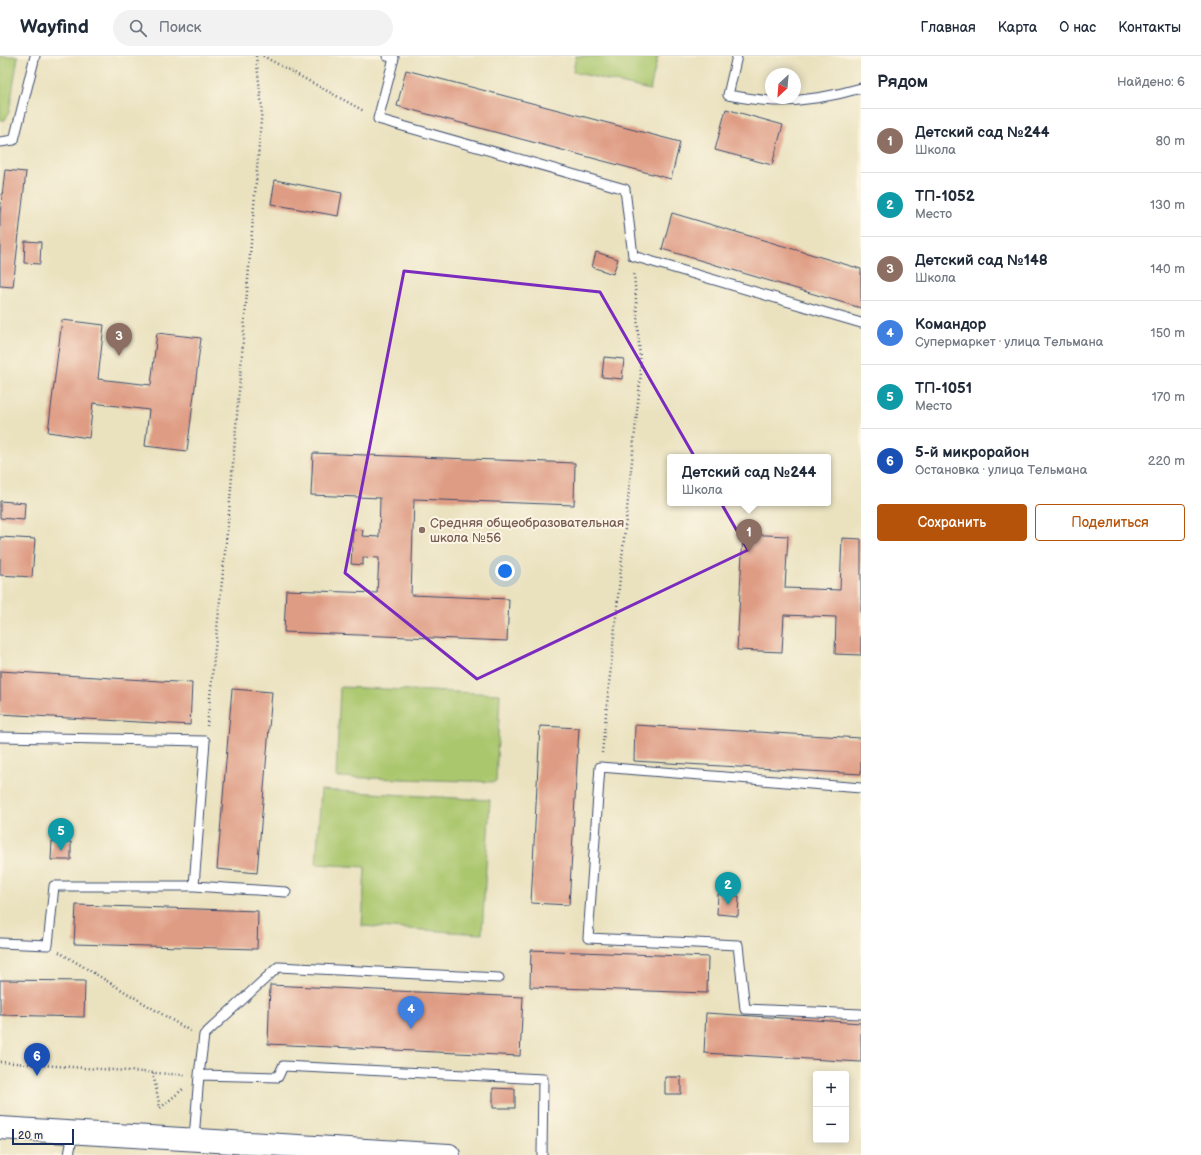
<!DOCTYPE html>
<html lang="ru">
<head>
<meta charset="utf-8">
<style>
	body { margin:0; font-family:"Balsamiq Sans",sans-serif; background:#f2f2f3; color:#1f2937 }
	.controls { position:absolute; right:12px; bottom:12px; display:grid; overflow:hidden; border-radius:4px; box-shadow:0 2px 10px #0003 }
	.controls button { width:36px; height:36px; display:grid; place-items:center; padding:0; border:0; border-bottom:1px solid #e0e1e3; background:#fff; color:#1f2937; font:20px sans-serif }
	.compass { position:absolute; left:765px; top:12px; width:36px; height:36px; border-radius:50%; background:#fff; box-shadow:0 2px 10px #0003; rotate:206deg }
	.scale { position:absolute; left:12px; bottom:10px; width:62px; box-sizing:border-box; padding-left:4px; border:2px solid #1b2f5e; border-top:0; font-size:11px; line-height:14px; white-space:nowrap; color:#1b2f5e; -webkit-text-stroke:3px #fcf5e5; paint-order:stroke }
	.you { position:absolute; left:505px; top:515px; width:14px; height:14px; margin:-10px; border:3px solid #fff; border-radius:50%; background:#1a73e8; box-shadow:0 0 0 6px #1a73e833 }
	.badge { display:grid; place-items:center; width:26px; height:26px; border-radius:50%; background:#b45309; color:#fff; font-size:13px; font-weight:700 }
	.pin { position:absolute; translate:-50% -33px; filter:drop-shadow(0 1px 2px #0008) }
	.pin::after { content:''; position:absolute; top:21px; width:14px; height:12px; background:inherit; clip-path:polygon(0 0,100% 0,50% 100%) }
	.popup { position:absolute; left:667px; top:398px; width:164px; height:52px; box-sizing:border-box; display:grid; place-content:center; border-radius:4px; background:#fff; filter:drop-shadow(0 1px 3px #0005); font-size:13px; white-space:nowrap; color:#747a83 }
	.popup b { font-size:15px; color:#1f2937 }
	.popup::after { content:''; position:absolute; left:50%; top:100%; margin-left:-8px; border:8px solid transparent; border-top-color:#fff }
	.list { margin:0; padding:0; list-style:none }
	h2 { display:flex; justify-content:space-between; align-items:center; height:52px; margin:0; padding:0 16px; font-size:17px }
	h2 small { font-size:13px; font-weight:400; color:#747a83 }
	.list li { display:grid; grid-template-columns:26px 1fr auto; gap:12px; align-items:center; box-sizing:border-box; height:64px; padding:0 16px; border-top:1px solid #e0e1e3 }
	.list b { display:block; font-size:15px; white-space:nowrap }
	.list p { margin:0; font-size:13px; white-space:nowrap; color:#747a83 }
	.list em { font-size:13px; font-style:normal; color:#747a83 }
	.actions { display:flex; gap:8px; padding:12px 16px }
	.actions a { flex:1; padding:9px 0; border:1px solid #b45309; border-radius:4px; text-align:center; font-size:14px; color:#b45309 }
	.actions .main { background:#b45309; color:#fff }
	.icon { flex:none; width:22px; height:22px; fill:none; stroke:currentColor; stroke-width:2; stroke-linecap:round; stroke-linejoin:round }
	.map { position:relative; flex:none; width:861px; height:1099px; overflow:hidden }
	header { display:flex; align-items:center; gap:24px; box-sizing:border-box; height:56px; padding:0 20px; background:#fff; border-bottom:1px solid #e0e1e3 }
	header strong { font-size:19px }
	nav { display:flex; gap:22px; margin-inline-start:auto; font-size:14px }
	.search { width:280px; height:36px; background:#f2f2f3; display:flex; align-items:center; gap:10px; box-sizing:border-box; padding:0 14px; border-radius:22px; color:#747a83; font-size:15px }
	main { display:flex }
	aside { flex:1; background:#fff }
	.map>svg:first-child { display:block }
</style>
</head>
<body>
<header>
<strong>Wayfind</strong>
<div class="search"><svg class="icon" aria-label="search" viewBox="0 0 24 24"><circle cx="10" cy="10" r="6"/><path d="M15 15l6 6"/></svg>Поиск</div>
<nav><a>Главная</a><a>Карта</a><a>О нас</a><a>Контакты</a></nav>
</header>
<main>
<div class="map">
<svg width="861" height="1099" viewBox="0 0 861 1099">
	<rect width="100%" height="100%" fill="#fcf5e5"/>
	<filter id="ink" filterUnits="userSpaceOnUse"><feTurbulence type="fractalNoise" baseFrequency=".025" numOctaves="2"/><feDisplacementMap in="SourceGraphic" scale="8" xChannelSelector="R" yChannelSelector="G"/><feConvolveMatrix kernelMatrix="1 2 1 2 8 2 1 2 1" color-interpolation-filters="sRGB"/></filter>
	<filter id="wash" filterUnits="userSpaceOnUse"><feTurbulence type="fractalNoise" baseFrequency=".012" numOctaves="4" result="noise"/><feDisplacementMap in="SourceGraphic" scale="16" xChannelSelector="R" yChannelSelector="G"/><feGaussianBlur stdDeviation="0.9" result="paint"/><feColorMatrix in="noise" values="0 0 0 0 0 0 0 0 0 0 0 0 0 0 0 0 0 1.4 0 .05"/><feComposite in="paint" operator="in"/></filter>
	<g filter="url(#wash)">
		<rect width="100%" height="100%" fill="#eae2bf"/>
		<path fill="#abc76e" stroke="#637b66" d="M 0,0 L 18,0 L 9,56 L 5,64 L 0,64 Z
			M 576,0 L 658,0 L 650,34 L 573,16 Z
			M 340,631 L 500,638 L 496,726 L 336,721 Z
			M 321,734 L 490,744 L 482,878 L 362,870 L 365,811 L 316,808 Z"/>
		<g id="blocks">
			<path fill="#df9c84" d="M 406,14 L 680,86 L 671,123 L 397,50 Z
				M 726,53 L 783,69 L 772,109 L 715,94 Z
				M 5,114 L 26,116 L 13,231 L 0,230 L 0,158 Z
				M 275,124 L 342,137 L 338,160 L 271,148 Z
				M 672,157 L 861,213 L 861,252 L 662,193 Z
				M 25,185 L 41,186 L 40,208 L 24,207 Z
				M 596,196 L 618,203 L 613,218 L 592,211 Z
				M 62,264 L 104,269 L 98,323 L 151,329 L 157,277 L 201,282 L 187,395 L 145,390 L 149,354 L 93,347 L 89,382 L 48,376 Z
				M 604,301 L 624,303 L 622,323 L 602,321 Z
				M 313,397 L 575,407 L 574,449 L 414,443 L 411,539 L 509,543 L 507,585 L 284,576 L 286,534 L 377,537 L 379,502 L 363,501 L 363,509 L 351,508 L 353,473 L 363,474 L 362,480 L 379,481 L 380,442 L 311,439 Z
				M 0,445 L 25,447 L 24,464 L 0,462 Z
				M 743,478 L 788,480 L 785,532 L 840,534 L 842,482 L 861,483 L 861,599 L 835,598 L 836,561 L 784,559 L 782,596 L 737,594 Z
				M 0,481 L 35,483 L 32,521 L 0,519 Z
				M 0,615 L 192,627 L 190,669 L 0,658 Z
				M 232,633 L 272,636 L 257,817 L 217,813 Z
				M 635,669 L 861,682 L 861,718 L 634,705 Z
				M 540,670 L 579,672 L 569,849 L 531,847 Z
				M 52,785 L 71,786 L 71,804 L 51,804 Z
				M 718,838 L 739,840 L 738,860 L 717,858 Z
				M 76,849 L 258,855 L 257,893 L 74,888 Z
				M 531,894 L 708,901 L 707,937 L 530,931 Z
				M 0,924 L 85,925 L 84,961 L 0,959 Z
				M 270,929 L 523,941 L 520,1000 L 268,988 Z
				M 706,957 L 861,967 L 861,1006 L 704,997 Z
				M 665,1021 L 681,1021 L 681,1038 L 665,1038 Z
				M 493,1032 L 515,1033 L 515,1052 L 493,1052 Z"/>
		</g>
	</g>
	<g filter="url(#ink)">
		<use href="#blocks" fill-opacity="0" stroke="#3a4a6d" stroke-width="1"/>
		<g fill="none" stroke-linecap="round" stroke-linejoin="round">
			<defs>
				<path id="service" d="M 387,0 L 394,2 L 378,63 L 625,133 L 633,200 L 861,267
					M 737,0 L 728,39 C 745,42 761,45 778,45 C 807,45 834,40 861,32
					M 0,86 L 14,84 L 35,0
					M 0,681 L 205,685 L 194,830
					M 861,732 L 600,711 L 588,882 L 738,889 L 745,953 L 861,958
					M 0,887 L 48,889 L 54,830 L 194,830 L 286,836
					M 199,1019 L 278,1021 L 283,1010 L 543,1023 L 542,1099
					M 194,1083 L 199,1019 L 204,979 L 278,911 L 499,922
					M 69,1099 L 73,1077"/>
				<path id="secondary" d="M 0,1072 L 449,1099"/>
			</defs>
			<use href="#service" stroke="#3a4a6d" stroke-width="11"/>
			<use href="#secondary" stroke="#3a4a6d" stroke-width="24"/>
			<path stroke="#3a4a6d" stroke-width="2.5" stroke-dasharray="1 3" stroke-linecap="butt" d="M 263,0 L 364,55
				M 207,670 L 229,457 L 262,52 L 256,0
				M 602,697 L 641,317 L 634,216
				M 59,896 L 190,975
				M 0,1006 L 185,1019
				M 153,1017 L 160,1052 L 183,1033"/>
			<use href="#service" stroke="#fff" stroke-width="9"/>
			<use href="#secondary" stroke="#fff" stroke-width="22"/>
		</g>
	</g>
	<path fill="none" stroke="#7b2cbf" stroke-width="3" stroke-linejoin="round" d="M 404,215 L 600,236 L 748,494 L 477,623 L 345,517 Z"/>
	<circle fill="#8d6e63" stroke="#fcf5e5" stroke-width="1.5" cx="422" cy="474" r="4"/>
	<g text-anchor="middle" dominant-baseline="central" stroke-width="4" stroke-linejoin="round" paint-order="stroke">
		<g font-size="13" fill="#785e54" stroke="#fcf5e5" text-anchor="start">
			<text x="430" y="467">Средняя общеобразовательная<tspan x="430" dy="15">школа №56</tspan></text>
		</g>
	</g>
</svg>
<div class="controls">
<button>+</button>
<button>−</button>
</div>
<svg class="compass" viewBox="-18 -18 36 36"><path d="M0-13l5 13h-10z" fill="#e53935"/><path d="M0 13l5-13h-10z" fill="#747a83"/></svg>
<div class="scale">20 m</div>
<div class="you"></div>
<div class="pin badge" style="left:749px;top:496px;background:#8d6e63">1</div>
<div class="popup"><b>Детский сад №244</b>Школа</div>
<div class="pin badge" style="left:728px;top:849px;background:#0f9aa8">2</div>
<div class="pin badge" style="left:119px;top:300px;background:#8d6e63">3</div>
<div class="pin badge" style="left:411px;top:973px;background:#3f7fe0">4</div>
<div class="pin badge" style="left:61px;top:795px;background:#0f9aa8">5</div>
<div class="pin badge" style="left:37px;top:1020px;background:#1a4fb4">6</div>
</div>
<aside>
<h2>Рядом<small>Найдено: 6</small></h2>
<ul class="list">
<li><span class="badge" style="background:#8d6e63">1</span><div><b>Детский сад №244</b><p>Школа</p></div><em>80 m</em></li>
<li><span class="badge" style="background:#0f9aa8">2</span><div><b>ТП-1052</b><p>Место</p></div><em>130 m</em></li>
<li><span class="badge" style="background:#8d6e63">3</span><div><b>Детский сад №148</b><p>Школа</p></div><em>140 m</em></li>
<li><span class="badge" style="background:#3f7fe0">4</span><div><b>Командор</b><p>Супермаркет · улица Тельмана</p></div><em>150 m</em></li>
<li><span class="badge" style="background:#0f9aa8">5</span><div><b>ТП-1051</b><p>Место</p></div><em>170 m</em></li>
<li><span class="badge" style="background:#1a4fb4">6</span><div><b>5-й микрорайон</b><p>Остановка · улица Тельмана</p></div><em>220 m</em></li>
</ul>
<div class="actions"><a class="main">Сохранить</a><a>Поделиться</a></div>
</aside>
</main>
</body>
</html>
